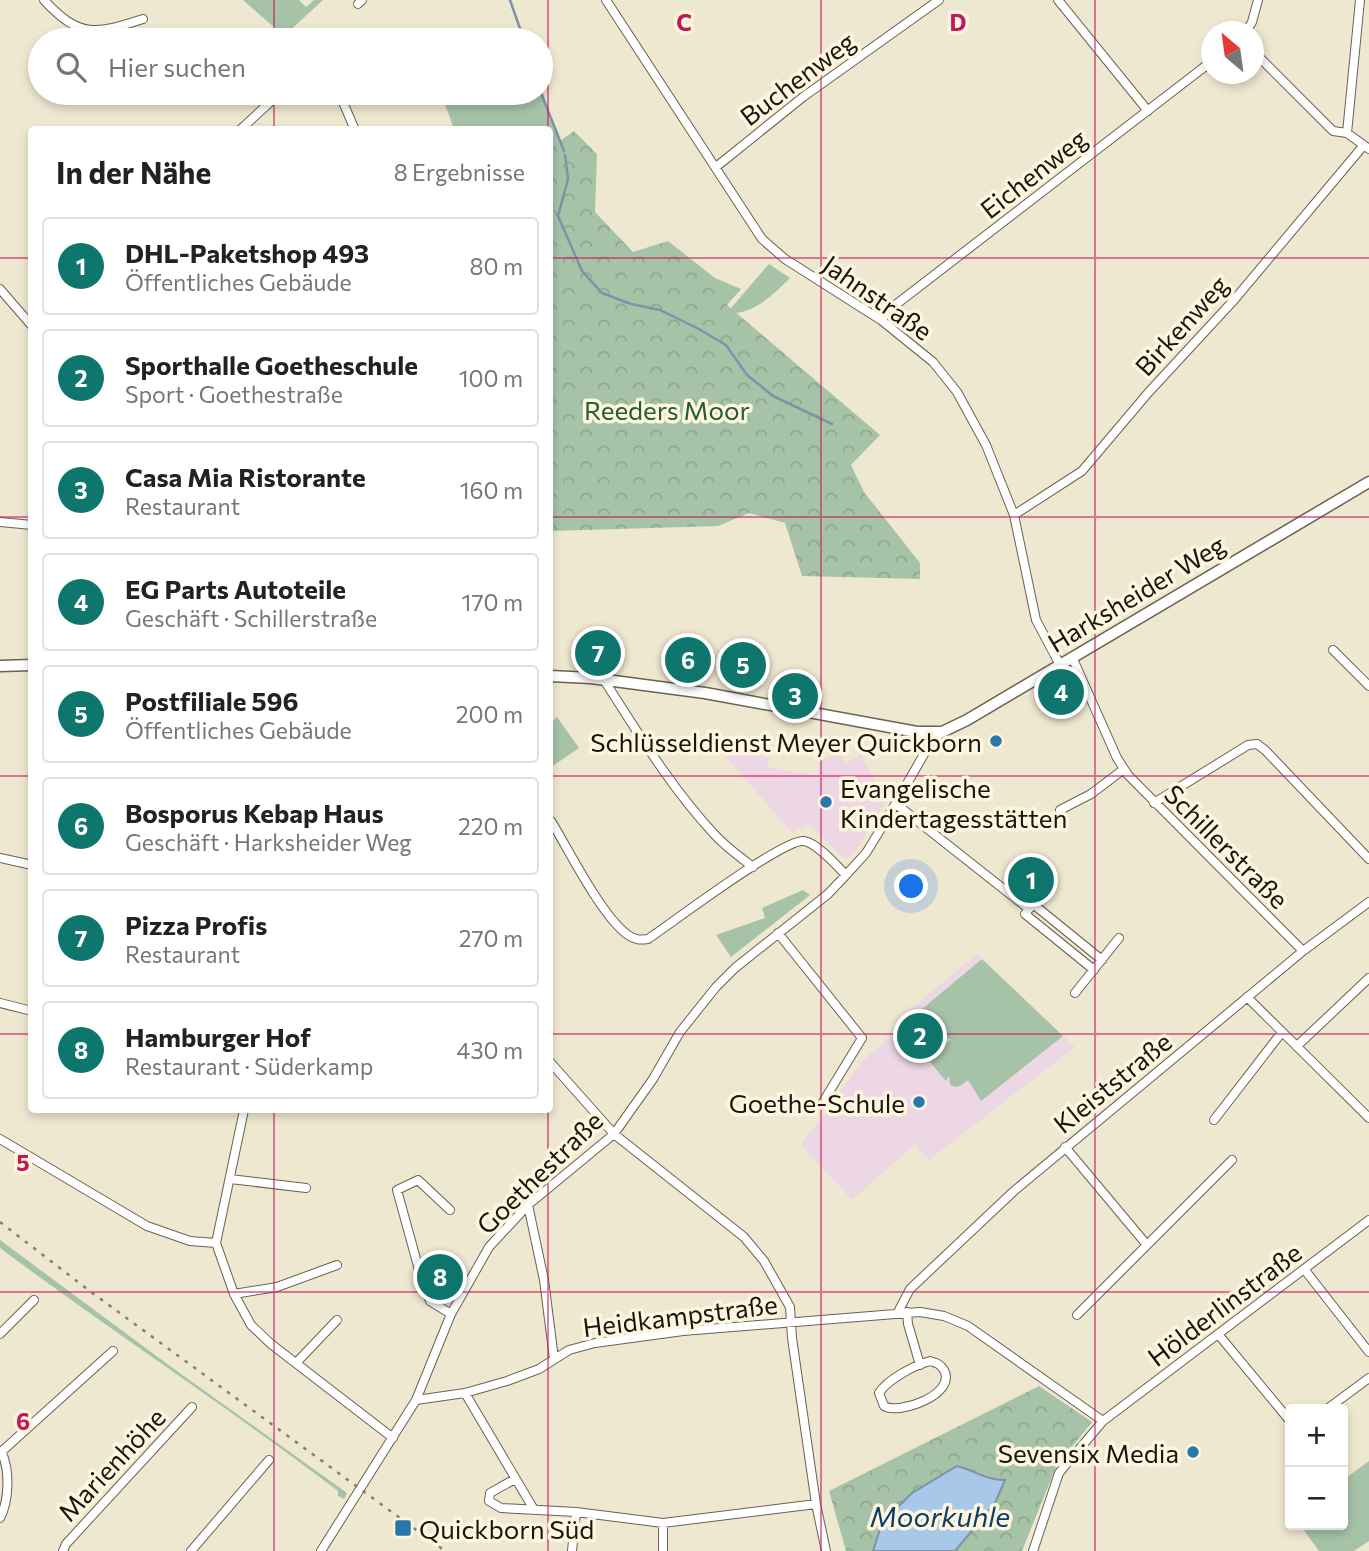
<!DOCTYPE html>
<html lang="de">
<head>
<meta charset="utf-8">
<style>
	body { margin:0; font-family:Commissioner,sans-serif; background:#f6f6f6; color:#222 }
	.controls { position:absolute; right:21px; bottom:21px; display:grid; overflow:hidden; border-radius:7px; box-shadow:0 4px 10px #0003 }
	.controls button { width:63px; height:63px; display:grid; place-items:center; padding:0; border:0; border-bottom:2px solid #e0e0e0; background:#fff; color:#222; font:35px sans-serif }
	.compass { position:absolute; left:1201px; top:21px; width:63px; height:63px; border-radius:50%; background:#fff; box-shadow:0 4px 10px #0003; rotate:331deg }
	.you { position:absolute; left:912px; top:887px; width:24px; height:24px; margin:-18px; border:5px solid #fff; border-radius:50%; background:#1a73e8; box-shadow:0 0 0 10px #1a73e833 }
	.badge { display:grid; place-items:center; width:46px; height:46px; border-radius:50%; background:#0f766e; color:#fff; font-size:23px; font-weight:700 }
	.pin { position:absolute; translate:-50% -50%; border:4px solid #fff; box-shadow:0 2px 7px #0006 }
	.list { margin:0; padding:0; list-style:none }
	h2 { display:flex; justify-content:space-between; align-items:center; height:91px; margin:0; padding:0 28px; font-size:30px }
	h2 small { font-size:23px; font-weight:400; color:#767676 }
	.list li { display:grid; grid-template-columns:46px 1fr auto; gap:21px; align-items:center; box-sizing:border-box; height:98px; margin:0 14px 14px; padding:0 14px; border:2px solid #e0e0e0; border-radius:7px }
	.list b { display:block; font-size:26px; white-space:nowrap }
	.list p { margin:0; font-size:23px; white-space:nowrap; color:#767676 }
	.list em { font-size:23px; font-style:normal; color:#767676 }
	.icon { flex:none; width:38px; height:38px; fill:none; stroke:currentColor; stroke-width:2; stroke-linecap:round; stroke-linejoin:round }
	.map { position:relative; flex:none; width:1369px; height:1551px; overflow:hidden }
	.search { position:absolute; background:#fff; box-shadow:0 4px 10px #0003; left:28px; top:28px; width:525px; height:77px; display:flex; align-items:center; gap:18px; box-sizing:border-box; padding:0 24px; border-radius:38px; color:#767676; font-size:26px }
	.panel { position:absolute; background:#fff; box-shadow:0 4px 10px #0003; left:28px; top:126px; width:525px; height:987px; border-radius:7px }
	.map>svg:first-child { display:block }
</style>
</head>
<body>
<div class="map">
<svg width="1369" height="1551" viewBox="0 0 1369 1551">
	<defs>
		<pattern id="forest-crowns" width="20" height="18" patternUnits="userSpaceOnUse" patternTransform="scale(1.75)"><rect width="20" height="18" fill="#a6c3a8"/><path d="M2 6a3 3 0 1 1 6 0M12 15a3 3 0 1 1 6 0" fill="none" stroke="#8ea78f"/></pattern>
	</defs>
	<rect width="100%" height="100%" fill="#efe8d1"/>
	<path fill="#edd7e5" d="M 720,750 L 769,757 L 768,767 L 817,776 L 821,761 L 838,752 L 846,763 L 861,755 L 886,801 L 853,855 L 847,858 L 842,857 L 809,824 L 792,833 Z
		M 977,954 L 1075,1047 L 929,1160 L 915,1144 L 852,1200 L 801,1145 L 863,1060 L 905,1025 L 900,1018 Z"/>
	<path fill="#a6c3a8" d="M 243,0 L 299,0 L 306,7 L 314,0 L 323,0 L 284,36 Z
		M 522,30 L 525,40 L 452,40 L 463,31 Z
		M 541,87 L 559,142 L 550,148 L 550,130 L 454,129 L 441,93 L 541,93 Z
		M 769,264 L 790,278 C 775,293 756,312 734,313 L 731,308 Z
		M 557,717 L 579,748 L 550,768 L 550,723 Z
		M 803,890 L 810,895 L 731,957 L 716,935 L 765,918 L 762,908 Z
		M 982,959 L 1063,1036 L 981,1101 L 968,1080 C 962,1085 958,1089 950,1085 L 949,1076 L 946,1081 L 930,1062 L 934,1054 L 951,1039 L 944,1037 L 922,1009 Z
		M 0,1240 L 170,1366 L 347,1493 L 344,1499 L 338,1496 L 338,1491 C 228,1407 111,1331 0,1248 Z
		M 1369,1461 L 1369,1541 L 1354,1551 L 1319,1551 L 1300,1525 L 1343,1525 L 1343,1480 Z"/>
	<path fill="url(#forest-crowns)" d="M 574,131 L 597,154 L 595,212 L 633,252 L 668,241 L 715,278 L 741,289 L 727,305 L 880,435 L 851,465 L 864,492 L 920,563 L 920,579 L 802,576 L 785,523 L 749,513 L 718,526 L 550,531 L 550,148 Z
		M 1039,1386 L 1092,1422 L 1056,1467 L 1022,1551 L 955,1551 L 995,1503 L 1004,1480 C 989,1481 973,1470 957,1466 L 882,1523 L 873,1551 L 846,1551 L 829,1491 Z"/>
	<path fill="#a8c8ea" stroke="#7d93a8" stroke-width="2" d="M 957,1466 C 973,1470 989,1481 1005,1480 L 995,1503 L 955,1551 L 873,1551 L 882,1523 L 912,1493 Z"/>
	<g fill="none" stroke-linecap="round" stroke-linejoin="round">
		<path stroke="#7d93a8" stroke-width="2.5" d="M 510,0 L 524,40
			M 541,93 L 564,151
			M 565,155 L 568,179 L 558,216 L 582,271 L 602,293 L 631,304 L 660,310 L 697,328 L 726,345 L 747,375 L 773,396 L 832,424"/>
		<defs>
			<path id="street" d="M 44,0 C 80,39 96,34 143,19
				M 606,0 L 762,239 L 785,259 L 881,320 L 933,362 L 957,392 L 986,445 L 1014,515 L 1036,620 L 1060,665
				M 1058,0 L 1148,111
				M 358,4 L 362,0
				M 1246,32 L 1252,22 L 1258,0
				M 1254,52 L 1333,131 L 1347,133 L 1369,149
				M 339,93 L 355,130
				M 240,130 L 280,93
				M 1347,133 L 1360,0
				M 716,167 L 803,97 L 939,0
				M 0,289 L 32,326
				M 881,320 L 894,306 L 1212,61
				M 1014,515 L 1082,471 L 1148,393 L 1234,300 L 1364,145
				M 0,522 L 32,525
				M 1333,650 L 1369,686
				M 1072,657 L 1117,758 L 1128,775 L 1303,951
				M 604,680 C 638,733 672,789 715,835 C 726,847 740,857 753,867
				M 1154,803 L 1248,745 L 1257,744 L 1265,750 L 1369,859
				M 896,804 L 1029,909 L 1025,914 L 1094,970
				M 1060,810 L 1091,794 L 1124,769
				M 551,821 C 569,850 602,917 628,935 C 635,940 640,940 648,939 C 672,923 784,838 804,841 C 817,843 837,866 846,875
				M 0,858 L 32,865
				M 1029,909 L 1033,904 L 1102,960
				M 778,933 L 862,1038 L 823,1102
				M 1075,993 L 1119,938
				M 1247,997 L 1369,1118
				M 0,1003 L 32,1011
				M 1297,1046 L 1369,978
				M 550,1062 L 614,1134 L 744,1237 L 764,1261 L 790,1307 L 792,1338 L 816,1504 L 826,1551
				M 244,1110 L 216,1243 L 234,1294 L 251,1325 L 271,1344 L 393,1438
				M 1214,1120 L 1282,1032
				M 0,1139 L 147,1226 L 190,1241 L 216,1243
				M 1065,1147 L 1147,1245
				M 230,1179 L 306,1188
				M 528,1205 L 544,1280 L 554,1359
				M 450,1210 L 418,1180 L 397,1190 L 421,1277 L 430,1301 L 451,1314
				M 1304,1269 L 1369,1352
				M 234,1294 L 277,1287 L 337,1265
				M 898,1312 L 910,1289 L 1014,1191 L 1303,951 L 1369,902
				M 907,1312 L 908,1324 L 920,1365
				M 1077,1315 L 1232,1160
				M 0,1334 L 34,1300
				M 1218,1334 L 1290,1421
				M 930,1361 C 937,1363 940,1364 944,1370 C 957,1395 898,1415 884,1406 L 879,1393 C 888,1379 915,1365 930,1361 Z
				M 296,1363 L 337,1320
				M 465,1393 L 533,1508
				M 416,1400 L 465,1393 L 507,1381 L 539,1369 L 569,1350 L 595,1343 L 683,1331 L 920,1312 L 944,1316 L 968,1326 L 1103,1421
				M 1327,1409 L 1369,1378
				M 0,1453 L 113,1351
				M 515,1479 L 490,1493 L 489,1501 L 501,1508 L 576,1512 L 663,1523 L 816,1504
				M 0,1518 C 9,1501 10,1471 2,1453
				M 663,1523 L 663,1551
				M 63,1551 L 66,1544 L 192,1407
				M 191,1551 L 269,1460
				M 321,1551 L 416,1400 L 451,1314 L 489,1247 L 528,1205 L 614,1134 L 653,1079 L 680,1032 L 716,987 L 735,968 L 828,894 L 846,875 L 866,853 L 882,827 L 931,742 L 942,732
				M 572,1551 L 576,1512
				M 1033,1551 L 1059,1473 L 1103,1421 L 1369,1220"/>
			<path id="secondary" d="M 0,666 L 32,665
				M 550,676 L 591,678 L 705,693 L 917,732 L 942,732 L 967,720 L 1369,482"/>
		</defs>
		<use href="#street" stroke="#69624f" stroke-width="10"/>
		<use href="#secondary" stroke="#69624f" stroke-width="13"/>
		<use href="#street" stroke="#fff" stroke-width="8"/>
		<use href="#secondary" stroke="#fff" stroke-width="10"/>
		<path stroke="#847f70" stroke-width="2.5" stroke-dasharray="3.5 7" stroke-linecap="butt" d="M 0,1222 L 91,1292 L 445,1551"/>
	</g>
	<path fill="none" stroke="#c2185b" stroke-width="2" stroke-opacity="0.55" d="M 274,0 L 274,40M 548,0 L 548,130M 821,0 L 821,1551M 1095,0 L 1095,1551M 274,93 L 274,130M 0,258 L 32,258M 550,258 L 1369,258M 0,517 L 32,517M 550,517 L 1369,517M 0,776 L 32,776M 550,776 L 1369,776M 0,1034 L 32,1034M 550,1034 L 1369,1034M 274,1110 L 274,1551M 548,1110 L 548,1551M 0,1292 L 1369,1292"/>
	<g fill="#2a77aa" stroke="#fdf5de" stroke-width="2.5">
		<circle cx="996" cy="741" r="7"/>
		<circle cx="826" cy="802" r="7"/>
		<circle cx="919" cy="1102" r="7"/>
		<circle cx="1193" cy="1452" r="7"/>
		<rect x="394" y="1519" width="18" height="18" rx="3.5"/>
	</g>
	<g text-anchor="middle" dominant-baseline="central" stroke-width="7" stroke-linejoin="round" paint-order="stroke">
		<g font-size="26" fill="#18160e" stroke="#fdf5de">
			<text transform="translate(797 78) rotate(-37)">Buchenweg</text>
			<text transform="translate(1033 173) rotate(-38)">Eichenweg</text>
			<text transform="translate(878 297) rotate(35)">Jahnstraße</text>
			<text transform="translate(1181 325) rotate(-48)">Birkenweg</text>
			<text transform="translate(1136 593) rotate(-31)">Harksheider Weg</text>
			<text transform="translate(1227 846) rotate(45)">Schillerstraße</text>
			<text transform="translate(1112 1082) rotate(-39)">Kleiststraße</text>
			<text transform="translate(539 1172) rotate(-44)">Goethestraße</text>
			<text transform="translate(1224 1304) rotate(-37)">Hölderlinstraße</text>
			<text transform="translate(680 1315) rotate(-7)">Heidkampstraße</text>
			<text transform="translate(111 1464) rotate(-47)">Marienhöhe</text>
		</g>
		<g font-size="26" fill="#275b30" stroke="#fdf5de">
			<text x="667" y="409">Reeders Moor</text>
		</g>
		<g font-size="26" fill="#18160e" stroke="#fdf5de" text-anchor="end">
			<text x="982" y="741">Schlüsseldienst Meyer Quickborn</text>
			<text x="840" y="787" text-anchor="start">Evangelische<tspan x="840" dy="30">Kindertagesstätten</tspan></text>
			<text x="905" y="1102">Goethe-Schule</text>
			<text x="1179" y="1452">Sevensix Media</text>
			<text x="419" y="1528" text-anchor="start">Quickborn Süd</text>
		</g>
		<g font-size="28" font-style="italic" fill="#0c3c67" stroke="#fdf5de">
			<text x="940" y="1516">Moorkuhle</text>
		</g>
	</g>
	<g font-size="23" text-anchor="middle" font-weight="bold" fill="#c2185b" stroke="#fdf5de" stroke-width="7" stroke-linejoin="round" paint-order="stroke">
		<text x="684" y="31">C</text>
		<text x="958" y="31">D</text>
		<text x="23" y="1171">5</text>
		<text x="23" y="1430">6</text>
	</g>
</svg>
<div class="controls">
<button>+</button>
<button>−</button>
</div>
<svg class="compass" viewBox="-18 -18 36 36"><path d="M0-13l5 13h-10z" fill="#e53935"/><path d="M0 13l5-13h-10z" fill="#767676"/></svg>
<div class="you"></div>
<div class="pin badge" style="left:1031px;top:880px">1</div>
<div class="pin badge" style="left:920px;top:1036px">2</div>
<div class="pin badge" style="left:795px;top:696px">3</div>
<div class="pin badge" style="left:1061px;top:692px">4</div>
<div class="pin badge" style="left:743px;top:665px">5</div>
<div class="pin badge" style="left:688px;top:660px">6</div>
<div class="pin badge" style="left:598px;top:653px">7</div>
<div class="pin badge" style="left:440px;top:1277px">8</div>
<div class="search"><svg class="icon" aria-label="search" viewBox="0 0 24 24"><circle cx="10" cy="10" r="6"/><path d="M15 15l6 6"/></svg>Hier suchen</div>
<section class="panel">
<h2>In der Nähe<small>8 Ergebnisse</small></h2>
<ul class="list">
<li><span class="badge">1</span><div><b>DHL-Paketshop 493</b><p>Öffentliches Gebäude</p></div><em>80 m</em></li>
<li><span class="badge">2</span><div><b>Sporthalle Goetheschule</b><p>Sport · Goethestraße</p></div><em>100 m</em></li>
<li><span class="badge">3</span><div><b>Casa Mia Ristorante</b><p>Restaurant</p></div><em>160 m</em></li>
<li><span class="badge">4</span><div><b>EG Parts Autoteile</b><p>Geschäft · Schillerstraße</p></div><em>170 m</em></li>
<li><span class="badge">5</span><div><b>Postfiliale 596</b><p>Öffentliches Gebäude</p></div><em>200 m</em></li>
<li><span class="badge">6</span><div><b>Bosporus Kebap Haus</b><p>Geschäft · Harksheider Weg</p></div><em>220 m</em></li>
<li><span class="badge">7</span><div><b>Pizza Profis</b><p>Restaurant</p></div><em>270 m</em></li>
<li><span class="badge">8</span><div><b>Hamburger Hof</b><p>Restaurant · Süderkamp</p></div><em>430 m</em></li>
</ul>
</section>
</div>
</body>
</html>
